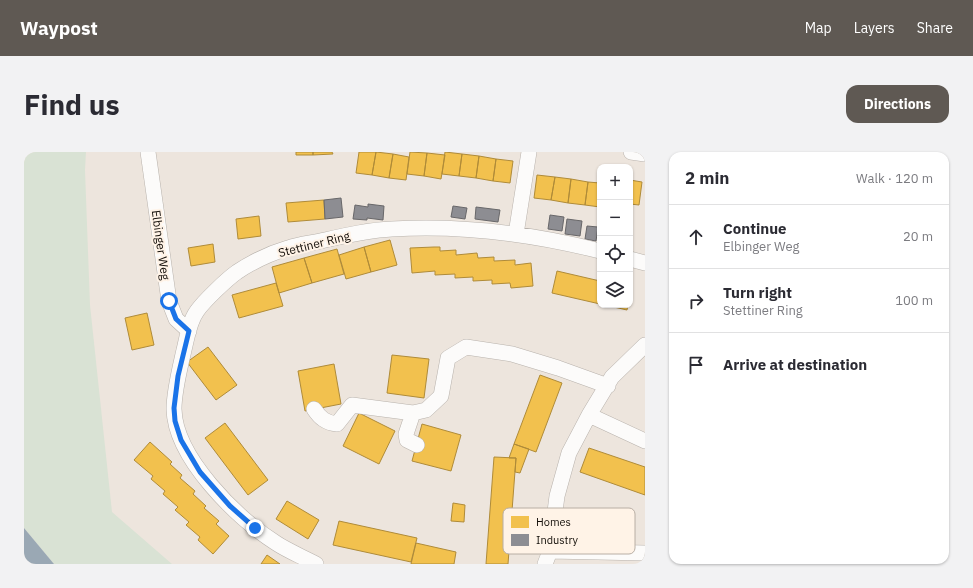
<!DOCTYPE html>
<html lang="en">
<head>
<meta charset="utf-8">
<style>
	body { margin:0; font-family:"IBM Plex Sans",sans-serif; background:#f2f2f3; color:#2b2b33 }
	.controls { position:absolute; right:12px; top:12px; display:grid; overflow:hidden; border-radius:8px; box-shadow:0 1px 3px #0004 }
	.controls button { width:36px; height:36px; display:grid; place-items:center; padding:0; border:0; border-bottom:1px solid #e1e1e2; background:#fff; color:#2b2b33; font:20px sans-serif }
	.stop { position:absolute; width:12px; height:12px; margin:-9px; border:3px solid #1a73e8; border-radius:50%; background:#fff }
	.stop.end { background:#1a73e8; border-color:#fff; box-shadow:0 1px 4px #0008 }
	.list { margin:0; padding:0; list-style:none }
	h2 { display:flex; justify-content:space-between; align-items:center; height:52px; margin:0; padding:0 16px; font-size:17px }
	h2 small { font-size:13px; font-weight:400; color:#7c7c81 }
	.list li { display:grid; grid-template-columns:26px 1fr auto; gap:12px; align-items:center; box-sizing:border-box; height:64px; padding:0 16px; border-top:1px solid #e1e1e2 }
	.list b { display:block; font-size:15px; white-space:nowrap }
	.list p { margin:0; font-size:13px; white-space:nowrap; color:#7c7c81 }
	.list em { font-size:13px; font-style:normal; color:#7c7c81 }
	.icon { flex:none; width:22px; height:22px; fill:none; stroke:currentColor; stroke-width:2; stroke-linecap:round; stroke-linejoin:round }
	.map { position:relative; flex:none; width:621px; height:412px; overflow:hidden; border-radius:12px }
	header { display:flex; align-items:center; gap:24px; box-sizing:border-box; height:56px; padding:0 20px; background:#5f5953; color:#fff }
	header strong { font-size:19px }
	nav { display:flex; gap:22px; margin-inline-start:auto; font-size:14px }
	.intro { display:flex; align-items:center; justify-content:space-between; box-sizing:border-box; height:96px; padding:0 24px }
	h1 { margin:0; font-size:28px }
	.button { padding:10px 18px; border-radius:12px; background:#5f5953; color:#fff; font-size:14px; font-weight:700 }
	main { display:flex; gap:24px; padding:0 24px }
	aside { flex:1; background:#fff; border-radius:12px; box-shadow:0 1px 3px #0004 }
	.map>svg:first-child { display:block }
</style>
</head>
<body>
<header>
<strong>Waypost</strong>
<nav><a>Map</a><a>Layers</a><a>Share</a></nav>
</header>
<div class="intro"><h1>Find us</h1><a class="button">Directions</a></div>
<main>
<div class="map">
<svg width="621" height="412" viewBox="0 0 621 412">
	<rect width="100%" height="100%" fill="#ede5dd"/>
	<path fill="#d9e2d4" d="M 0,0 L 62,0 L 61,18 L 66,153 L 88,360 L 148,412 L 30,412 L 0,376 Z"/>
	<path fill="#9aa8b4" d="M 0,376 L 30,412 L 0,412 Z"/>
	<path fill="#f2c14e" stroke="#af8b39" d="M 272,0 L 289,0 L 289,3 L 272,3 Z
		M 289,0 L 308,0 L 309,2 L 289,3 Z
		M 335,0 L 352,0 L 348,23 L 332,21 Z
		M 352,0 L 369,2 L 365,26 L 348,23 Z
		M 386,0 L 403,1 L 400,24 L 383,22 Z
		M 421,0 L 438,2 L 435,24 L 418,22 Z
		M 403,1 L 421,3 L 417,27 L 400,24 Z
		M 369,2 L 385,5 L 382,28 L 365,26 Z
		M 438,2 L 455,4 L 452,26 L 435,24 Z
		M 455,4 L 472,7 L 469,29 L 452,26 Z
		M 472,7 L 489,9 L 486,31 L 469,29 Z
		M 513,23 L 531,25 L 527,48 L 510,46 Z
		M 531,25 L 547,27 L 544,51 L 527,48 Z
		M 547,27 L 564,30 L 561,53 L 544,51 Z
		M 606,28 L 618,30 L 615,53 L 606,52 Z
		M 564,30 L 576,31 L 576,55 L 561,53 Z
		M 300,48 L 301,67 L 264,70 L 262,51 Z
		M 235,64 L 237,84 L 214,87 L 212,67 Z
		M 366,88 L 373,113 L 347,120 L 340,95 Z
		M 189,92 L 191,110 L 167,114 L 164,96 Z
		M 340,95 L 347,120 L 322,127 L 315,103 Z
		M 410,95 L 416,95 L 416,99 L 432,98 L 432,103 L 453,101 L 454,106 L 470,105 L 470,109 L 491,108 L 491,113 L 507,111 L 509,134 L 487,136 L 486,131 L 468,132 L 468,128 L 449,129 L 449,125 L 431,126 L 431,122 L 411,123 L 411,119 L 388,121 L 386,96 Z
		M 313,97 L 320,122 L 288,131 L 280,106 Z
		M 280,106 L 288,131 L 255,141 L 248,115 Z
		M 533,119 L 576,129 L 576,152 L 528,141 Z
		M 252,131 L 259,154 L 215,166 L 208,143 Z
		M 581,153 L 604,153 L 603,158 Z
		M 123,161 L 130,193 L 108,198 L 101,166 Z
		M 184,195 L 213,233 L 192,248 L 163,210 Z
		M 368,203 L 405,207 L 400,246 L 363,241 Z
		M 310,212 L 317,252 L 281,259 L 274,219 Z
		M 516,223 L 538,231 L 512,300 L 490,292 Z
		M 335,261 L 371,279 L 355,312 L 319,294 Z
		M 201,271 L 244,328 L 224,343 L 181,286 Z
		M 398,272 L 437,283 L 427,319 L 388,309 Z
		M 126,290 L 148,310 L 146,312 L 158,323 L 156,326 L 171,339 L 169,342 L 182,354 L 180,356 L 195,369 L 192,372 L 205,384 L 189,402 L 174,388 L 176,385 L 162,373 L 165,370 L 151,358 L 154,355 L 139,342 L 141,339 L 127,327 L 129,324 L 110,308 Z
		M 490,292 L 505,297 L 496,321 L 491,320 L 492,306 L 485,306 Z
		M 565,296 L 621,315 L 621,343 L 556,320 Z
		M 470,305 L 492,306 L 484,412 L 462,412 Z
		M 263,349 L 295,368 L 284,387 L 252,367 Z
		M 429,351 L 441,353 L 440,370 L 427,369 Z
		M 315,369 L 393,386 L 387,410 L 309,393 Z
		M 392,391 L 432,400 L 430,412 L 387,412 Z
		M 243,403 L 256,412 L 237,412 Z"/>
	<path fill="#8d8d92" stroke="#686769" d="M 317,46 L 319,65 L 301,67 L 300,48 Z
		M 344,52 L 360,54 L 359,68 L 343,66 L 343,68 L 329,67 L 331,53 L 344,55 Z
		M 429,54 L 443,56 L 441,67 L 427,65 Z
		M 452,55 L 476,58 L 474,70 L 451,67 Z
		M 526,63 L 540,65 L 538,79 L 524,77 Z
		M 543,67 L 558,69 L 556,84 L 541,82 Z
		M 563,74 L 574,75 L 572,89 L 561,87 Z"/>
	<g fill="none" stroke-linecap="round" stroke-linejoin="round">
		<defs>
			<path id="minor" d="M 124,0 L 145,149 L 152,167 L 165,179
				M 607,0 L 621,2
				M 492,82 L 505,0
				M 606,107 L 621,111
				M 290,257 C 296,266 302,271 313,272 L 328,253 L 389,261 L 402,258 L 417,244 L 424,206 L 442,195 L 488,202 L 534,216 L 584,234
				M 389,261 L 382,282 L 383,288 L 393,293
				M 565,263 L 621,289
				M 526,399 L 621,401
				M 292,412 C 279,405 264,399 252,391 C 213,366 151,306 150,257 C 150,239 156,216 160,198 C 163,186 165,170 173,159 C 180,149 203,127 213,120 C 228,110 247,101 264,96 C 276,92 289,91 301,88 C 323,83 345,78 368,77 C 437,73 509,82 576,99
				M 521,412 L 526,399 L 533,344 L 545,301 L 565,263 L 588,225 L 621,193"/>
		</defs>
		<use href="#minor" stroke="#b8b2ac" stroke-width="16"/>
		<use href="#minor" stroke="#fcfbfa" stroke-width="15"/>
	</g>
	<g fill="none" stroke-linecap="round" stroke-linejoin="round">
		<path stroke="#1a73e8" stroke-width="5" d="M 145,149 L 152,167 L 165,179 L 154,224 L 150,256 L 151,269 L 157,288 L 176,320 L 206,354 L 231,376"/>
	</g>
	<g text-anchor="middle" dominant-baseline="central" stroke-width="4" stroke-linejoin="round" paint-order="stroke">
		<g font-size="12" fill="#120d08" stroke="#fff3e7">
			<text transform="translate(290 92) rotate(-14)">Stettiner Ring</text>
			<text transform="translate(137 93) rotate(82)">Elbinger Weg</text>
		</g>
	</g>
	<rect x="479" y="356" width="132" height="46" rx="6" fill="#fff3e7" stroke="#b8aea4" stroke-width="1"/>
	<rect x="487" y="364" width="18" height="12" fill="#f2c14e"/>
	<rect x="487" y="382" width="18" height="12" fill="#8d8d92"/>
	<g font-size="11" fill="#120d08">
		<text x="512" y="374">Homes</text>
		<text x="512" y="392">Industry</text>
	</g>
</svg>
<div class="controls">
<button>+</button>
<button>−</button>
<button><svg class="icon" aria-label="locate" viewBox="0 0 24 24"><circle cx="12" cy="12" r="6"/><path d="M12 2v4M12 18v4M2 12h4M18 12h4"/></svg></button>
<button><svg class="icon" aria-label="layers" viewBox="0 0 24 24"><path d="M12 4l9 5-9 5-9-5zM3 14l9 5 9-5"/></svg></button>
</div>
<div class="stop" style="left:145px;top:149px"></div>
<div class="stop end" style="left:231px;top:376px"></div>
</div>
<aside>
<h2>2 min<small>Walk · 120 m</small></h2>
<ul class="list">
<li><svg class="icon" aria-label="ahead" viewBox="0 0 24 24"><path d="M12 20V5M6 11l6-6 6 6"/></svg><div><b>Continue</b><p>Elbinger Weg</p></div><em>20 m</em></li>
<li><svg class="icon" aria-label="right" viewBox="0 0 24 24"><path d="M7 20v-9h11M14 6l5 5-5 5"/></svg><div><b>Turn right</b><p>Stettiner Ring</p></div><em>100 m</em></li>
<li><svg class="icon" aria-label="arrive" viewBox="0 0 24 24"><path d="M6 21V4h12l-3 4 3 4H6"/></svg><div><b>Arrive at destination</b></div></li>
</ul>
</aside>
</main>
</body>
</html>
